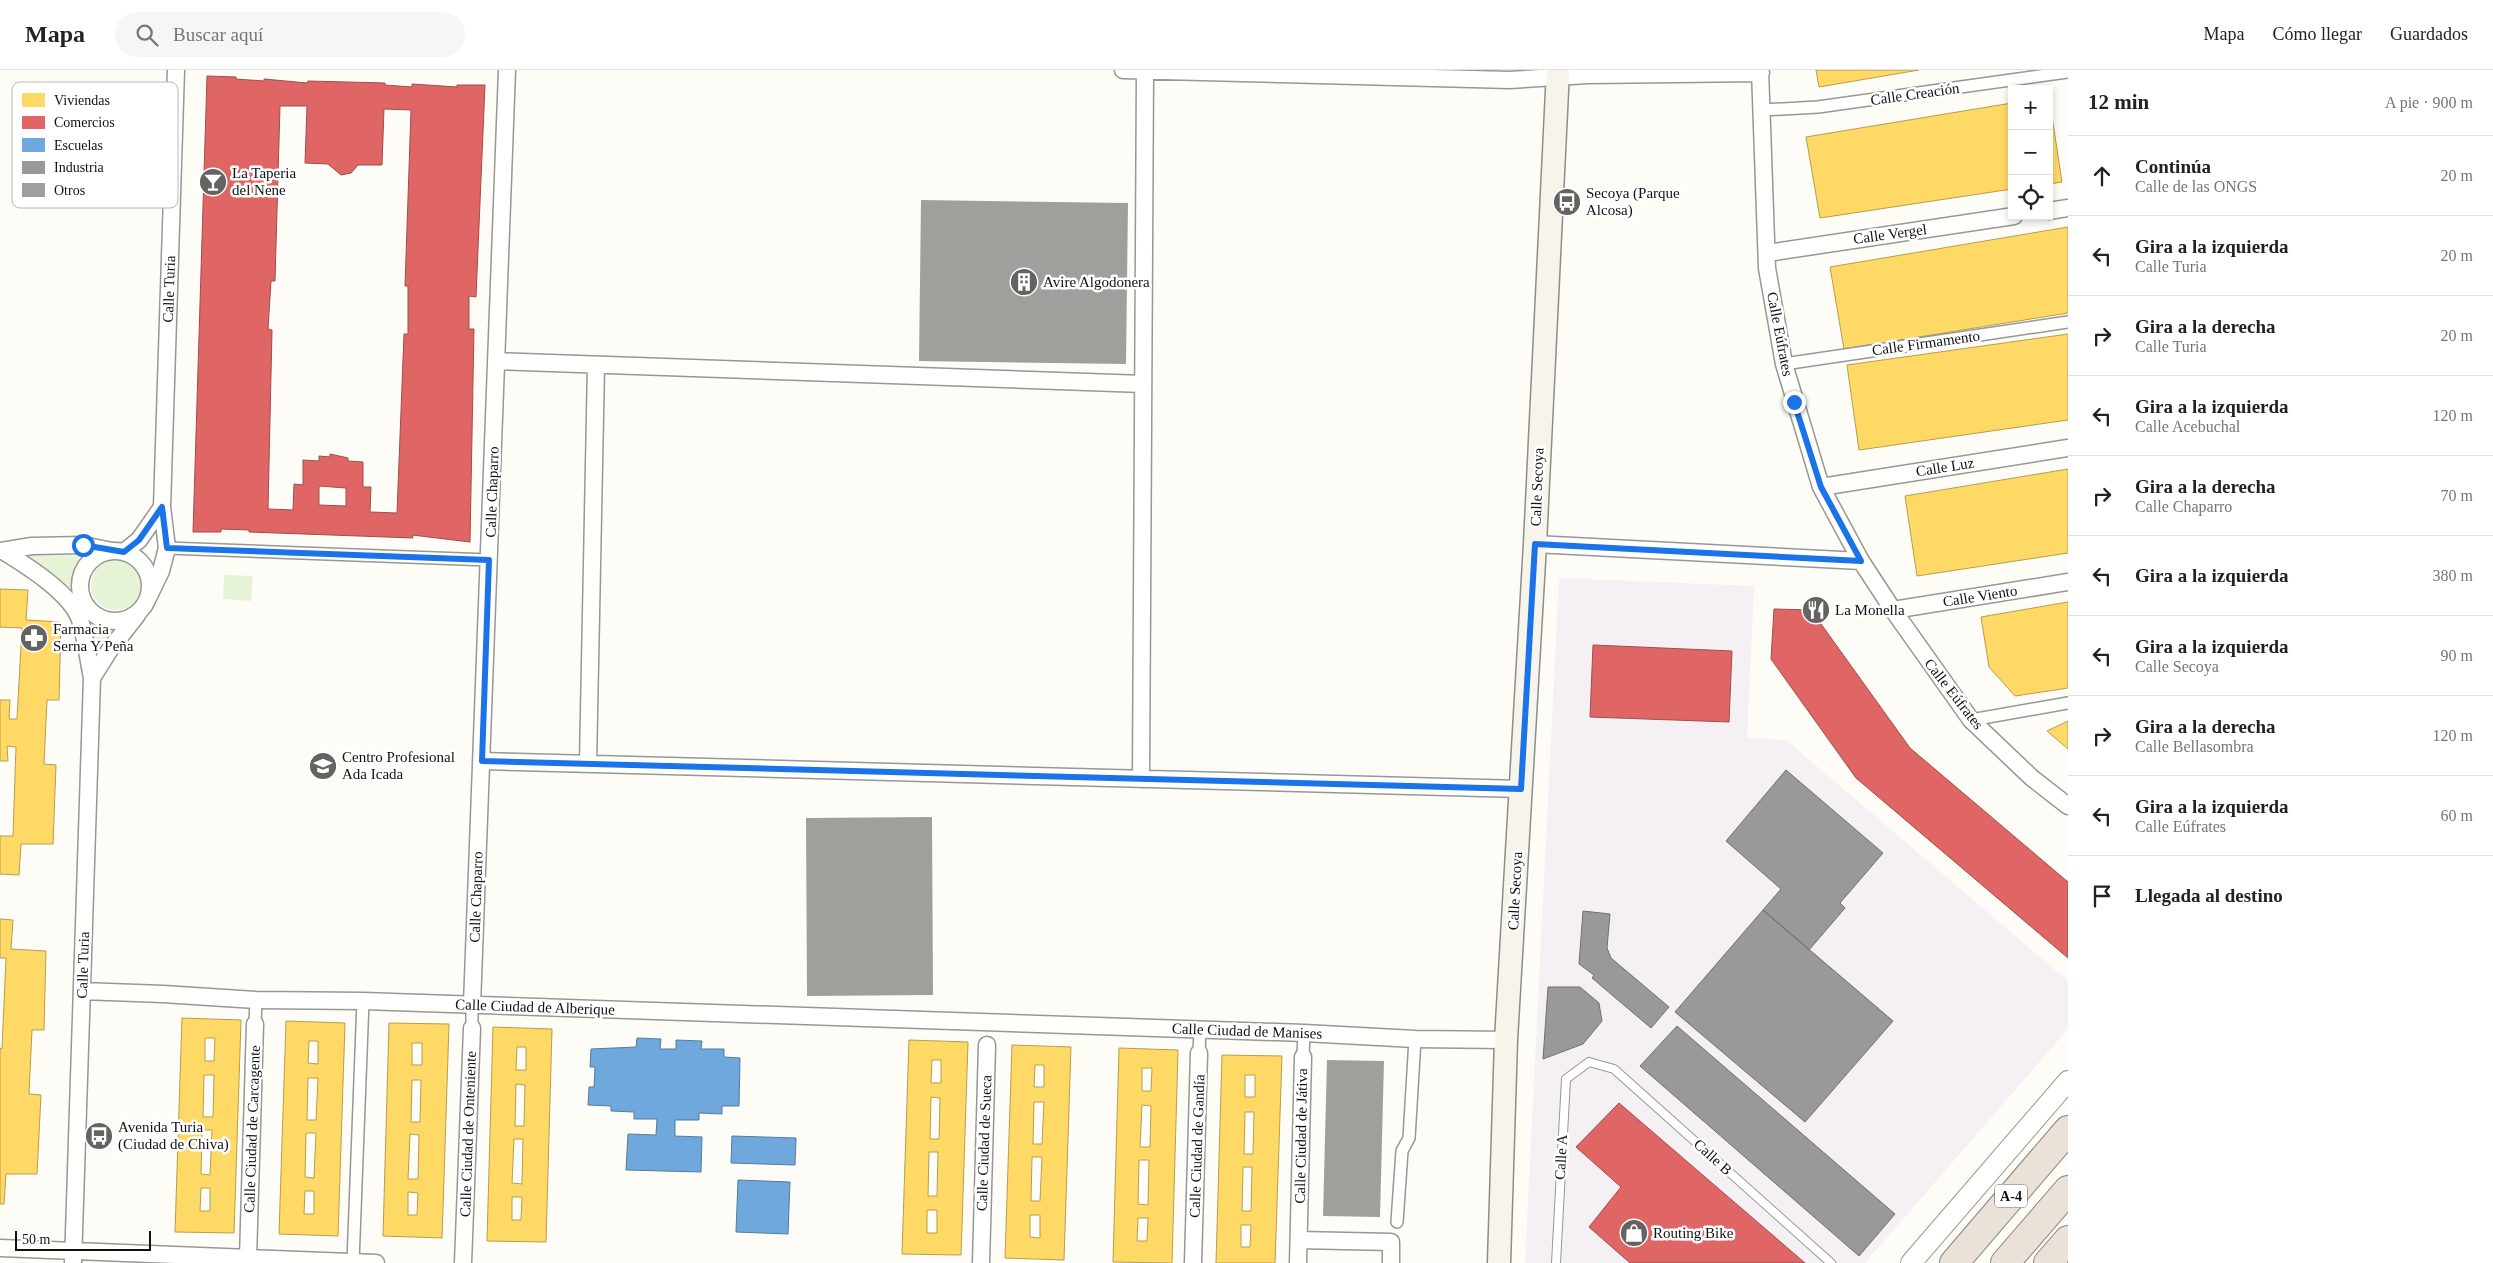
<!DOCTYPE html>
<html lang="es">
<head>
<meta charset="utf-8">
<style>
	body { margin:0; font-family:"Times New Roman",serif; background:#f6f6f6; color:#222 }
	.controls { position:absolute; right:15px; top:15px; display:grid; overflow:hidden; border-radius:0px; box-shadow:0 2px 8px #0003 }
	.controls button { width:45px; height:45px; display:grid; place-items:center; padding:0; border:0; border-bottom:1px solid #e0e0e0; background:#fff; color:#222; font:25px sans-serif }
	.scale { position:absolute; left:15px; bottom:12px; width:136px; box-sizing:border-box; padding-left:5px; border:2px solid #111; border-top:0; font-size:14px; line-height:18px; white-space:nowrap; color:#111; -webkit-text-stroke:4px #fff; paint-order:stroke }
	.stop { position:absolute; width:15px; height:15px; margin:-11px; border:4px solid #1a73e8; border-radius:50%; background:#fff }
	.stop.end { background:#1a73e8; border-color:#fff; box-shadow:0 1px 5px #0008 }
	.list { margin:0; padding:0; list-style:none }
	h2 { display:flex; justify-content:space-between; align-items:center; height:65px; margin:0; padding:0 20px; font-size:21px }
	h2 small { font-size:16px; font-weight:400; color:#767676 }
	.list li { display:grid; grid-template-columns:32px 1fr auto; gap:15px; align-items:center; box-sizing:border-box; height:80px; padding:0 20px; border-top:1px solid #e0e0e0 }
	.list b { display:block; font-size:19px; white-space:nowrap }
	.list p { margin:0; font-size:16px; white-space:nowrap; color:#767676 }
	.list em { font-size:16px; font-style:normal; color:#767676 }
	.icon { flex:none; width:28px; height:28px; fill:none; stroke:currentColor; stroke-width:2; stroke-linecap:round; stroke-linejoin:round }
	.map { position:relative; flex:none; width:2068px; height:1193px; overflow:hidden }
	header { display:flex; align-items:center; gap:30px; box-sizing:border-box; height:70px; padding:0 25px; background:#fff; border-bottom:1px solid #e0e0e0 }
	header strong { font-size:24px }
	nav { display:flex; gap:28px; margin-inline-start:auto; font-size:18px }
	.search { width:350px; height:45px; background:#f6f6f6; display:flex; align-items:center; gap:12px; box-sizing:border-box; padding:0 18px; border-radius:28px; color:#767676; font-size:19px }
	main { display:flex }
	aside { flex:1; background:#fff }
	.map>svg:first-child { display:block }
</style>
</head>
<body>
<header>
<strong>Mapa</strong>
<div class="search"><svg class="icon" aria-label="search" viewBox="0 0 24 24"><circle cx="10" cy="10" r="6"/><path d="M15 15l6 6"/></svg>Buscar aquí</div>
<nav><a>Mapa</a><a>Cómo llegar</a><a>Guardados</a></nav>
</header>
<main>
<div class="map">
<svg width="2068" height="1193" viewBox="0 0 2068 1193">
	<rect width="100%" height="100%" fill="#fdfcf7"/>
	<path fill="#f5f0f3" d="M 1559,508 L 1754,516 L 1747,668 L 1786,670 L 2068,911 L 2068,959 L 1865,1193 L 1525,1193 Z"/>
	<path fill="#e7f3d7" d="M 11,483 L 82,486 L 72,504 L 70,523 Z
		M91 515a25 25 0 1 1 50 0a25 25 0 1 1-50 0Z
		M 224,505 L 253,506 L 251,531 L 223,529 Z
		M 87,550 L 102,558 L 117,560 L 96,594 Z"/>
	<path fill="#ffd966" stroke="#b89d4c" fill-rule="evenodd" d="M 1816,0 L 1919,0 L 1819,17 Z
		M 2049,27 L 2062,112 L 2049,114 Z
		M 2012,33 L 2012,119 L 1820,148 L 1806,67 Z
		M 2068,157 L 2068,243 L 1844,279 L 1830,197 Z
		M 2068,264 L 2068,350 L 1859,380 L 1847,295 Z
		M 2068,399 L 2068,483 L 1917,506 L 1905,426 Z
		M 0,519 L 28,520 L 26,550 L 61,552 L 59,630 L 47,630 L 44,694 L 56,695 L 53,774 L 21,774 L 19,805 L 0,804 L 0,766 L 13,766 L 16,677 L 7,676 L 8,691 L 0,691 L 0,630 L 10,630 L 9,649 L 17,649 L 22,558 L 0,557 Z
		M 2068,532 L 2068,618 L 2015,626 L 1989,597 L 1981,547 Z
		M 2068,651 L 2068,679 L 2047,661 Z
		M 0,849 L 13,850 L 11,879 L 46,881 L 44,960 L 32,960 L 29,1024 L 41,1025 L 37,1104 L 6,1104 L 4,1134 L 0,1134 L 0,978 L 2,979 L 6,888 L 0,888 Z
		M 182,948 L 241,950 L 234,1163 L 175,1162 ZM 205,968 L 215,968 L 214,991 L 205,991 ZM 204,1005 L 214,1005 L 213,1047 L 203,1047 ZM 202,1060 L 212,1060 L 210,1105 L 201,1104 ZM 201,1118 L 210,1118 L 210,1141 L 200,1141 Z
		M 286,951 L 345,953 L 338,1166 L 279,1164 ZM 309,971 L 318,971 L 318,994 L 308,993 ZM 308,1008 L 318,1008 L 316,1050 L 307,1050 ZM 306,1063 L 316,1063 L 314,1108 L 305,1107 ZM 305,1121 L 314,1121 L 314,1144 L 304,1144 Z
		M 389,953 L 449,954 L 442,1168 L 383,1166 ZM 412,973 L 422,973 L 422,995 L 412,995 ZM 412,1010 L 421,1010 L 420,1052 L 411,1052 ZM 410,1064 L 419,1065 L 418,1109 L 408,1109 ZM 408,1122 L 418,1123 L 417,1145 L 408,1145 Z
		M 493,957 L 552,959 L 546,1172 L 487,1171 ZM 517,977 L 526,977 L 526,1000 L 516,1000 ZM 516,1014 L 525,1015 L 524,1056 L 515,1056 ZM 514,1069 L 523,1069 L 522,1114 L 512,1113 ZM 512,1127 L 522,1127 L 521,1150 L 512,1150 Z
		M 909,970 L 968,972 L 961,1185 L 902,1184 ZM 932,990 L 941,990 L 941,1013 L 931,1013 ZM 931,1027 L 940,1028 L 939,1069 L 930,1069 ZM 929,1082 L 938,1082 L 937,1126 L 928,1126 ZM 927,1140 L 937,1140 L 937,1163 L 927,1163 Z
		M 1012,975 L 1071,977 L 1064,1190 L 1005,1188 ZM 1035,995 L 1044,995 L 1044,1017 L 1034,1017 ZM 1034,1032 L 1044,1032 L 1042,1074 L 1033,1074 ZM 1032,1087 L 1042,1087 L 1040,1131 L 1031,1131 ZM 1030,1145 L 1040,1145 L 1040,1168 L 1030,1167 Z
		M 1119,978 L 1178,980 L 1172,1193 L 1113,1192 ZM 1142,998 L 1152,998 L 1151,1021 L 1142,1021 ZM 1142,1035 L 1151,1036 L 1150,1077 L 1140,1077 ZM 1139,1090 L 1149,1090 L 1148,1135 L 1138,1134 ZM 1138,1148 L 1148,1148 L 1147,1171 L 1137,1171 Z
		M 1222,985 L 1282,986 L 1275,1193 L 1216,1193 ZM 1245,1005 L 1255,1005 L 1255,1027 L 1245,1027 ZM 1245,1042 L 1254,1042 L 1253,1084 L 1244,1084 ZM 1243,1097 L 1252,1097 L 1251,1141 L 1242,1141 ZM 1241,1155 L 1251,1155 L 1250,1177 L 1241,1177 Z"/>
	<path fill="#e06666" stroke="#a24c4c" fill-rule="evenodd" d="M 207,6 L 236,7 L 236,9 L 264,11 L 264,9 L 307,13 L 308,11 L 385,13 L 385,15 L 412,17 L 412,14 L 457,17 L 457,15 L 485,15 L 476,227 L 469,226 L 469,259 L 474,259 L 470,472 L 412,465 L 413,468 L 249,462 L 249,460 L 221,459 L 221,462 L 193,462 ZM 280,36 L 307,36 L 305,93 L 328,94 L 341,105 L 351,103 L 358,95 L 382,95 L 384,39 L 411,40 L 405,216 L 408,216 L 408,264 L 404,264 L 397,443 L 370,442 L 371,417 L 363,417 L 363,392 L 348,391 L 348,388 L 330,384 L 330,387 L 319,386 L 319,391 L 303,390 L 303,415 L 294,414 L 293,440 L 268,439 L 272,260 L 268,259 L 271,211 L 275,211 ZM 319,416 L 346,418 L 346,436 L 319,435 Z
		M 1774,539 L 1811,540 L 1910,678 L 2068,812 L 2068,888 L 1856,708 L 1771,589 Z
		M 1593,575 L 1732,581 L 1729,652 L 1590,647 Z
		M 1619,1033 L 1805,1193 L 1630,1193 L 1589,1157 L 1621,1117 L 1576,1077 Z"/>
	<path fill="#6fa8dc" stroke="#537b9f" d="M 637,968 L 661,969 L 660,979 L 676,979 L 676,970 L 702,971 L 701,979 L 724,979 L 724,987 L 740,988 L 739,1036 L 722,1036 L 722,1044 L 699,1043 L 699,1050 L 675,1050 L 675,1066 L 702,1067 L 701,1102 L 626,1100 L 628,1064 L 656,1065 L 657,1049 L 634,1049 L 634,1042 L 611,1041 L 611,1036 L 588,1035 L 589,1017 L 594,1017 L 595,997 L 590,997 L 591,979 L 636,977 Z
		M 732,1066 L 796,1068 L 795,1095 L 731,1093 Z
		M 738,1110 L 790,1112 L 788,1164 L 736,1162 Z"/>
	<path fill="#999" stroke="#707070" d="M 1786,700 L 1883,783 L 1840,833 L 1845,838 L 1809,880 L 1763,840 L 1781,819 L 1726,771 Z
		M 1763,840 L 1893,951 L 1805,1052 L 1675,942 Z
		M 1583,841 L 1610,844 L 1607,878 L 1611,888 L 1669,937 L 1651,958 L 1592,908 L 1594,905 L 1579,894 Z
		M 1548,917 L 1580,917 L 1599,933 L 1602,951 L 1583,974 L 1543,989 Z
		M 1677,956 L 1895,1144 L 1859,1186 L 1640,996 Z"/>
	<path fill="#a19f9c" d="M 921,130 L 1128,133 L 1126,294 L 919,291 Z
		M 932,747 L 933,925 L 807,926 L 806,748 Z
		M 1327,990 L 1384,991 L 1380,1147 L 1323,1146 Z"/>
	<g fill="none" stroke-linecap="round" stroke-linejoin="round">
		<defs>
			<path id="service" d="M 1556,1193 L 1566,1009 L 1589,992 L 1614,999 L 1831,1193"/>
			<path id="pedestrian" d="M 1762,40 L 1818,37 L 2068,2
				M 1784,294 L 2068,252
				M 167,478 L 489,490
				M 1971,650 L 2068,633
				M 255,954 L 256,930
				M 472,958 L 472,935
				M 1199,983 L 1200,960
				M 1303,987 L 1304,963
				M 1397,1152 L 1402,1081 L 1409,1068 L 1415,969
				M 353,1192 L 363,931"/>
			<path id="minor" d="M 1123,0 L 1510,10 L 1588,5 L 1761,3
				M 1760,0 L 1767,198 L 1784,294 L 1821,417 L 1861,491 L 1893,540 L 1971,650 L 2032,708 L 2068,736
				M 2049,141 L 2068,138
				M 1767,183 L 2014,146
				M 497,291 L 1143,314
				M 1821,417 L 2068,378
				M 1535,474 L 1861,491
				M80 516a35 35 0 1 1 70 0a35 35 0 1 1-70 0Z
				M 0,481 L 32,476 L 83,475 L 112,481
				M 3,481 C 27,496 71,523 80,550 C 86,569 88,589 92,608 L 73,1193
				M 124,482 L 139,470 L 162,437
				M 149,526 L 161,501 L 167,478 L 162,437 L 176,0
				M 1893,540 L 2068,512
				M 92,608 L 111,578 L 137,545
				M 482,691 L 1521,719
				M 588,694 L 596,295
				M 1141,709 L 1145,0
				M 82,921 L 163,924 L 256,930 L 363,931 L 1304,963 L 1415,969 L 1506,970
				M 472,935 L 507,0
				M 1299,1170 L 1391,1172 L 1391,1193
				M 0,1178 L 376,1193
				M 248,1188 L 255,954
				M 463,1193 L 472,958
				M 981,1193 L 987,975
				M 1193,1193 L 1199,983
				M 1298,1193 L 1303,987"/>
			<path id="tertiary" d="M 1911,1193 L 2068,1011"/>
			<path id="secondary" d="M 1499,1193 L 1506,970 L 1535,474 L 1558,0"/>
			<path id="motorway" d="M 1954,1193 L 2068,1060
				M 2005,1193 L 2068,1120
				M 2048,1193 L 2068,1170"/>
		</defs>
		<use href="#service" stroke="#979795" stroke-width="10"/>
		<use href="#pedestrian" stroke="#979795" stroke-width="14"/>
		<use href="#minor" stroke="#979795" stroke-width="19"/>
		<use href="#tertiary" stroke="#979795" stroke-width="22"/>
		<use href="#secondary" stroke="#8e8d8b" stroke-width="25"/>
		<use href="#motorway" stroke="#858482" stroke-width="30"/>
		<use href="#service" stroke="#fffffe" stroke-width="8"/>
		<use href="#pedestrian" stroke="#fffffe" stroke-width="11"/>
		<use href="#minor" stroke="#fffffe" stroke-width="16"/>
		<use href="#tertiary" stroke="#fffffe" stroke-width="20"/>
		<use href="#secondary" stroke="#f6f4eb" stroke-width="22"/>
		<use href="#motorway" stroke="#eae1d8" stroke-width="28"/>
	</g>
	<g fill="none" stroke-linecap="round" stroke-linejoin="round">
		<path stroke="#1a73e8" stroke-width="6" d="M 83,475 L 124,482 L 139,470 L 162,437 L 167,478 L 489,490 L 482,691 L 1521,719 L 1535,474 L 1861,491 L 1821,417 L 1794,332"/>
	</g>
	<defs>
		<symbol id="bar-disc" viewBox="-11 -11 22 22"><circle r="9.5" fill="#646362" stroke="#fff"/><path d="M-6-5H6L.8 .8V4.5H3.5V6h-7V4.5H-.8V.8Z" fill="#fff"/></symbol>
		<symbol id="bus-disc" viewBox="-11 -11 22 22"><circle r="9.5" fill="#646362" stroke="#fff"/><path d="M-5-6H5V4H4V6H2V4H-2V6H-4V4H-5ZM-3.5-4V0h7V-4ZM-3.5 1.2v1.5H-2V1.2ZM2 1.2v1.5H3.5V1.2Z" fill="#fff"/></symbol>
		<symbol id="building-disc" viewBox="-11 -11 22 22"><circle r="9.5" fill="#646362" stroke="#fff"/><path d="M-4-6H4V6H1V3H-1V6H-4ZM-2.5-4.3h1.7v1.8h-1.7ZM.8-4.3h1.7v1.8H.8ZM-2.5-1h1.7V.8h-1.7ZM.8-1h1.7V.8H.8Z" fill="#fff"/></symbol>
		<symbol id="restaurant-disc" viewBox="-11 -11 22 22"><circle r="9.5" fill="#646362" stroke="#fff"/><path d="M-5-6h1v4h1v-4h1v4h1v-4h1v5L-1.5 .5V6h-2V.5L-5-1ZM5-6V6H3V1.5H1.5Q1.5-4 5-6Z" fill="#fff"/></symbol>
		<symbol id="pharmacy-disc" viewBox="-11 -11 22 22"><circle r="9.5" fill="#646362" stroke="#fff"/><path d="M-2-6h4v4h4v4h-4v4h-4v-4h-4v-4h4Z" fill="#fff"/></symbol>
		<symbol id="university-disc" viewBox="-11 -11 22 22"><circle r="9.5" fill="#646362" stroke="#fff"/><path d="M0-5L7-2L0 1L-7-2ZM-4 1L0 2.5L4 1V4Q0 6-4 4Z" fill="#fff"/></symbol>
		<symbol id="shop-disc" viewBox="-11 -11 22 22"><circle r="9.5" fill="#646362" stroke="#fff"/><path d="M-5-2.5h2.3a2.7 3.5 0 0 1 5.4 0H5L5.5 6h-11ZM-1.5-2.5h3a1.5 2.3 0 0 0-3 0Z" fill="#fff"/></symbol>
	</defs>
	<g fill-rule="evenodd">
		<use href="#bar-disc" x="197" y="96" width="32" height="32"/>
		<use href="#bus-disc" x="1551" y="116" width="32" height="32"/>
		<use href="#building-disc" x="1008" y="196" width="32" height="32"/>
		<use href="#restaurant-disc" x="1800" y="524" width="32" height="32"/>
		<use href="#pharmacy-disc" x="18" y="552" width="32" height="32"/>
		<use href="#university-disc" x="307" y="680" width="32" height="32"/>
		<use href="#bus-disc" x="83" y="1050" width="32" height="32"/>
		<use href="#shop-disc" x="1618" y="1147" width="32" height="32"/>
	</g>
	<g text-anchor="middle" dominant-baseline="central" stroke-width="5" stroke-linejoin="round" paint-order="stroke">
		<rect fill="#fff" stroke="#585858" stroke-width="1" x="1995" y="1114.5" width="32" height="23" rx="4"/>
		<g font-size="14" font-weight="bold" fill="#111">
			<text x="2011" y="1126">A-4</text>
		</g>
		<g font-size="15" fill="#111" stroke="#fff">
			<text transform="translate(1915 24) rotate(-8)">Calle Creación</text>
			<text transform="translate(1890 164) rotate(-8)">Calle Vergel</text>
			<text transform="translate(169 219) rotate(-88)">Calle Turia</text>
			<text transform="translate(1780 264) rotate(79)">Calle Eúfrates</text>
			<text transform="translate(1926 273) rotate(-8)">Calle Firmamento</text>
			<text transform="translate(1945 397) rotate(-9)">Calle Luz</text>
			<text transform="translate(1537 417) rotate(-88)">Calle Secoya</text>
			<text transform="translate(492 422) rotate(-88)">Calle Chaparro</text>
			<text transform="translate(1980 526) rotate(-9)">Calle Viento</text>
			<text transform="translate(1954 624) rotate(52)">Calle Eúfrates</text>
			<text transform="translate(1515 821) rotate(-87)">Calle Secoya</text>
			<text transform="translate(476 827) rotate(-88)">Calle Chaparro</text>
			<text transform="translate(83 895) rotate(-88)">Calle Turia</text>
			<text transform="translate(535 937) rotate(2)">Calle Ciudad de Alberique</text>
			<text transform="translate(1247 961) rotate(2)">Calle Ciudad de Manises</text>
			<text transform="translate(252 1059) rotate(-88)">Calle Ciudad de Carcagente</text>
			<text transform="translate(468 1064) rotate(-88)">Calle Ciudad de Onteniente</text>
			<text transform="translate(1301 1066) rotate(-89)">Calle Ciudad de Játiva</text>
			<text transform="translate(984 1073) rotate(-88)">Calle Ciudad de Sueca</text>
			<text transform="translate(1197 1076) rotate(-88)">Calle Ciudad de Gandía</text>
			<text transform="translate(1561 1087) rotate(-87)">Calle A</text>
			<text transform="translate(1713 1087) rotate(42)">Calle B</text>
		</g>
		<g font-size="15" fill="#111" stroke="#fff" text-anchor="start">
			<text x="232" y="103">La Taperia<tspan x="232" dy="17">del Nene</tspan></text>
			<text x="1586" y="123">Secoya (Parque<tspan x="1586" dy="17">Alcosa)</tspan></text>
			<text x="1043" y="212">Avire Algodonera</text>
			<text x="1835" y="540">La Monella</text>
			<text x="53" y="559">Farmacia<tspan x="53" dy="17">Serna Y Peña</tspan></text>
			<text x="342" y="687">Centro Profesional<tspan x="342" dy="17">Ada Icada</tspan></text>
			<text x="118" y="1057">Avenida Turia<tspan x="118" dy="17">(Ciudad de Chiva)</tspan></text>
			<text x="1653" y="1163">Routing Bike</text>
		</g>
	</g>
	<rect x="12" y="12" width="166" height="126" rx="8" fill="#fff" stroke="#b8b8b8" stroke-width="1"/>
	<rect x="22" y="23" width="23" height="14" fill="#ffd966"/>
	<rect x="22" y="46" width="23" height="13" fill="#e06666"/>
	<rect x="22" y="68" width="23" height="14" fill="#6fa8dc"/>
	<rect x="22" y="91" width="23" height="13" fill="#999"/>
	<rect x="22" y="113" width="23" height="14" fill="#a19f9c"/>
	<g font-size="14" fill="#111">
		<text x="54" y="35">Viviendas</text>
		<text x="54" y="57">Comercios</text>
		<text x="54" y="80">Escuelas</text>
		<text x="54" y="102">Industria</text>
		<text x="54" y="125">Otros</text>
	</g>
</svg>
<div class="controls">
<button>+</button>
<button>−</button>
<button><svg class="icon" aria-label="locate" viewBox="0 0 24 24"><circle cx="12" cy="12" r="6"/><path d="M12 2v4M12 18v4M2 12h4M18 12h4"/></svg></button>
</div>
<div class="scale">50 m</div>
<div class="stop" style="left:83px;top:475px"></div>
<div class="stop end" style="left:1794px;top:332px"></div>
</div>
<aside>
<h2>12 min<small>A pie · 900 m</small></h2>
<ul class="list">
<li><svg class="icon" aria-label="ahead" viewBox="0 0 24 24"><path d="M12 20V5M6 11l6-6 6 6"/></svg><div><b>Continúa</b><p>Calle de las ONGS</p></div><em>20 m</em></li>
<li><svg class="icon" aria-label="left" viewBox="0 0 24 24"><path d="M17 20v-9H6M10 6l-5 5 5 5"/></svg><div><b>Gira a la izquierda</b><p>Calle Turia</p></div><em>20 m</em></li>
<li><svg class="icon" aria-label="right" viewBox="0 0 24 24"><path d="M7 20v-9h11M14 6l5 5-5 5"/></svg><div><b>Gira a la derecha</b><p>Calle Turia</p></div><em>20 m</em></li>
<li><svg class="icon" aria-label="left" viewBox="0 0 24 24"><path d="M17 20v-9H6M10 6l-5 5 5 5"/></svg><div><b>Gira a la izquierda</b><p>Calle Acebuchal</p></div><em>120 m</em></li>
<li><svg class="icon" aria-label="right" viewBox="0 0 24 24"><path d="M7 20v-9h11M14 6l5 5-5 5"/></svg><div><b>Gira a la derecha</b><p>Calle Chaparro</p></div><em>70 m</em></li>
<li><svg class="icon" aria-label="left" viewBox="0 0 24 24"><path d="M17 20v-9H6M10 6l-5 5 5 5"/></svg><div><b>Gira a la izquierda</b></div><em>380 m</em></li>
<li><svg class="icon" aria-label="left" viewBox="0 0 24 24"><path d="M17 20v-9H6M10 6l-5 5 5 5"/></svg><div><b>Gira a la izquierda</b><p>Calle Secoya</p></div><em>90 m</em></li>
<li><svg class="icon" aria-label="right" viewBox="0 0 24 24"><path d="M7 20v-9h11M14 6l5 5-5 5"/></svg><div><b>Gira a la derecha</b><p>Calle Bellasombra</p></div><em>120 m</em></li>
<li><svg class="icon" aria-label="left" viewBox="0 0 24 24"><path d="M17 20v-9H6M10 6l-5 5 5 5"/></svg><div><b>Gira a la izquierda</b><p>Calle Eúfrates</p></div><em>60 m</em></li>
<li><svg class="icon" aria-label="arrive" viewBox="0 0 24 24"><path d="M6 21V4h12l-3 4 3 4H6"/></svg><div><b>Llegada al destino</b></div></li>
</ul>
</aside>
</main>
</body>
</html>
